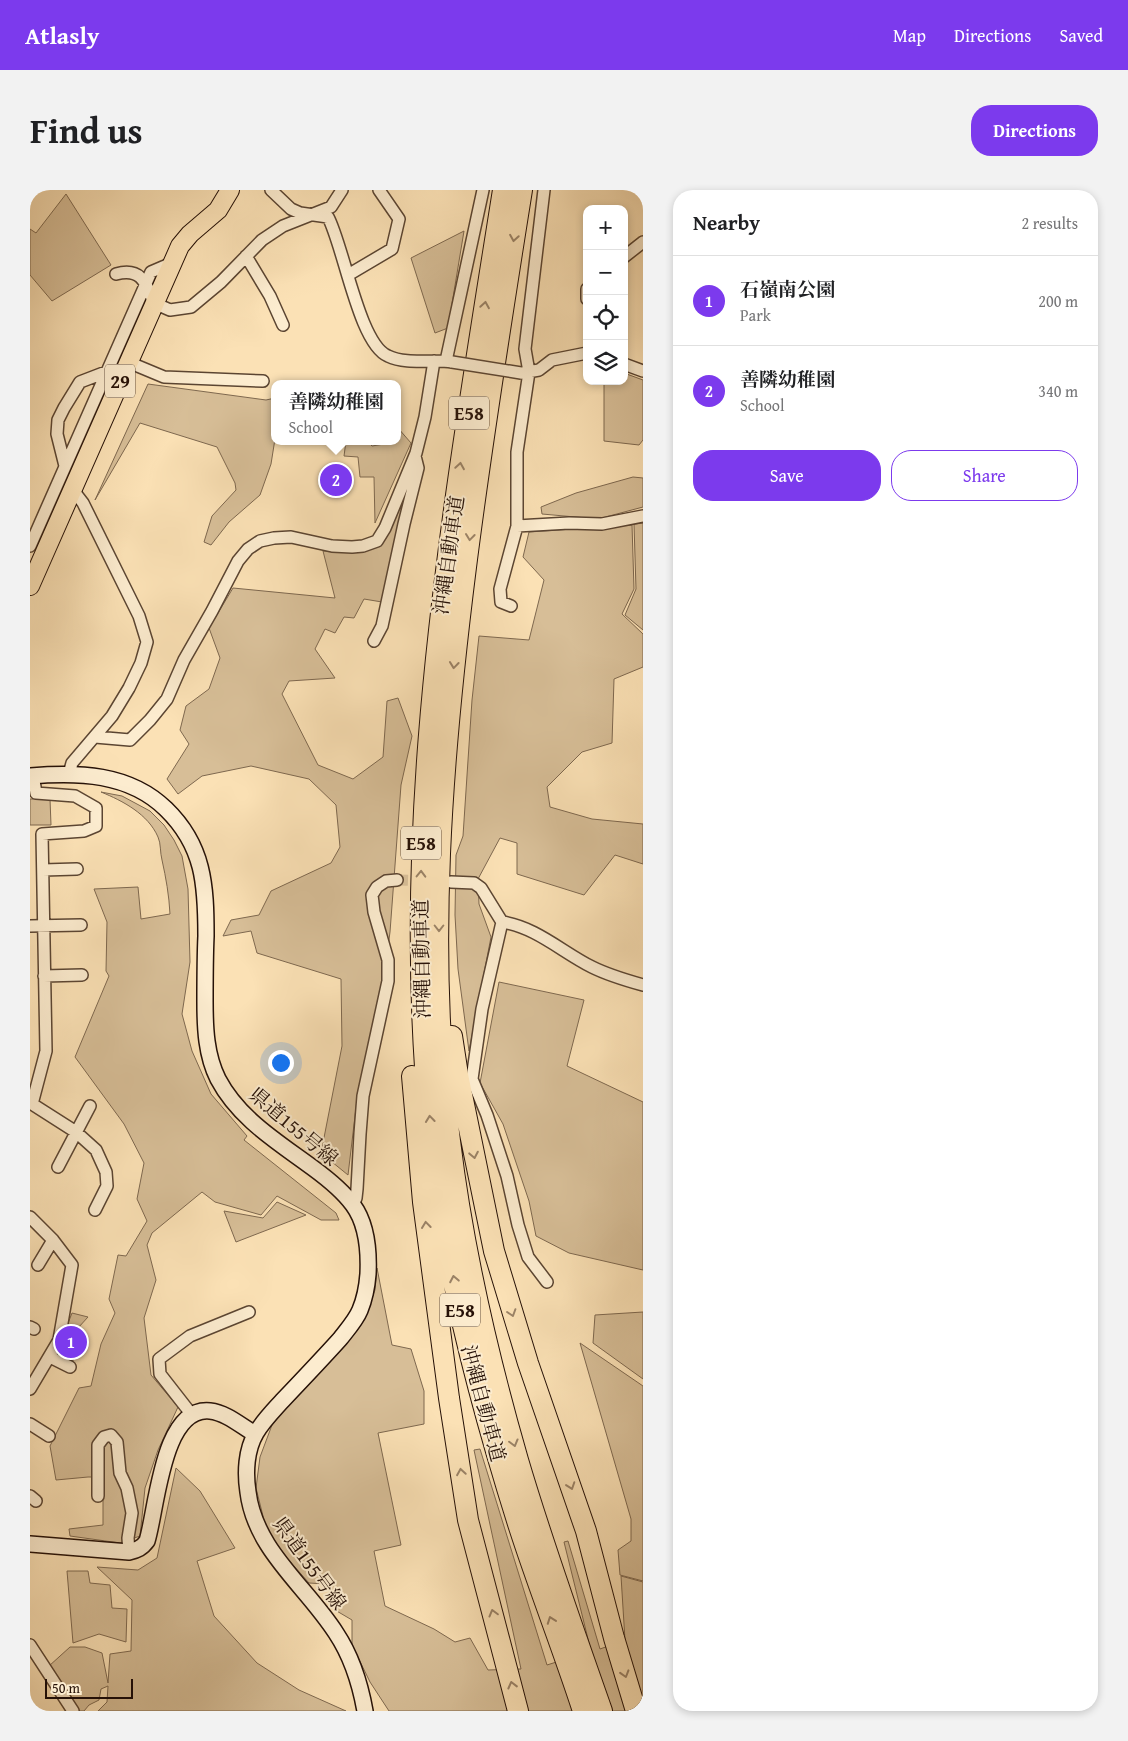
<!DOCTYPE html>
<html lang="en">
<head>
<meta charset="utf-8">
<style>
	body { margin:0; font-family:"Gentium Book Plus","Noto Serif JP",serif; background:#f2f2f2; color:#202124 }
	.controls { position:absolute; right:15px; top:15px; display:grid; overflow:hidden; border-radius:10px; box-shadow:0 2px 8px #0003 }
	.controls button { width:45px; height:45px; display:grid; place-items:center; padding:0; border:0; border-bottom:1px solid #e0e0e0; background:#fff; color:#202124; font:25px sans-serif }
	.scale { position:absolute; left:15px; bottom:12px; width:88px; box-sizing:border-box; padding-left:5px; border:2px solid #261107; border-top:0; font-size:14px; line-height:18px; white-space:nowrap; color:#261107; -webkit-text-stroke:4px #fceccf; paint-order:stroke }
	.you { position:absolute; left:250px; top:872px; width:18px; height:18px; margin:-12px; border:4px solid #fff; border-radius:50%; background:#1a73e8; box-shadow:0 0 0 8px #1a73e833 }
	.badge { display:grid; place-items:center; width:32px; height:32px; border-radius:50%; background:#7c3aed; color:#fff; font-size:16px; font-weight:700 }
	.pin { position:absolute; translate:-50% -50%; border:2px solid #fff; box-shadow:0 1px 5px #0006 }
	.popup { position:absolute; left:241px; top:190px; width:130px; height:65px; box-sizing:border-box; display:grid; place-content:center; border-radius:10px; background:#fff; filter:drop-shadow(0 1px 4px #0005); font-size:16px; white-space:nowrap; color:#757577 }
	.popup b { font-size:19px; color:#202124 }
	.popup::after { content:''; position:absolute; left:50%; top:100%; margin-left:-10px; border:10px solid transparent; border-top-color:#fff }
	.list { margin:0; padding:0; list-style:none }
	h2 { display:flex; justify-content:space-between; align-items:center; height:65px; margin:0; padding:0 20px; font-size:21px }
	h2 small { font-size:16px; font-weight:400; color:#757577 }
	.list li { display:grid; grid-template-columns:32px 1fr auto; gap:15px; align-items:center; box-sizing:border-box; height:90px; padding:0 20px; border-top:1px solid #e0e0e0 }
	.list b { display:block; font-size:19px; white-space:nowrap }
	.list p { margin:0; font-size:16px; white-space:nowrap; color:#757577 }
	.list em { font-size:16px; font-style:normal; color:#757577 }
	.actions { display:flex; gap:10px; padding:15px 20px }
	.actions a { flex:1; padding:11px 0; border:1px solid #7c3aed; border-radius:20px; text-align:center; font-size:18px; color:#7c3aed }
	.actions .main { background:#7c3aed; color:#fff }
	.icon { flex:none; width:28px; height:28px; fill:none; stroke:currentColor; stroke-width:2; stroke-linecap:round; stroke-linejoin:round }
	.map { position:relative; flex:none; width:613px; height:1521px; overflow:hidden; border-radius:20px }
	header { display:flex; align-items:center; gap:30px; box-sizing:border-box; height:70px; padding:0 25px; background:#7c3aed; color:#fff }
	header strong { font-size:24px }
	nav { display:flex; gap:28px; margin-inline-start:auto; font-size:18px }
	.intro { display:flex; align-items:center; justify-content:space-between; box-sizing:border-box; height:120px; padding:0 30px }
	h1 { margin:0; font-size:35px }
	.button { padding:12px 22px; border-radius:20px; background:#7c3aed; color:#fff; font-size:18px; font-weight:700 }
	main { display:flex; gap:30px; padding:0 30px }
	aside { flex:1; background:#fff; border-radius:20px; box-shadow:0 2px 8px #0003 }
	.map>svg:first-child { display:block }
</style>
</head>
<body>
<header>
<strong>Atlasly</strong>
<nav><a>Map</a><a>Directions</a><a>Saved</a></nav>
</header>
<div class="intro"><h1>Find us</h1><a class="button">Directions</a></div>
<main>
<div class="map">
<svg width="613" height="1521" viewBox="0 0 613 1521">
	<rect width="100%" height="100%" fill="#fbe1b5"/>
	<filter id="stains"><feTurbulence type="fractalNoise" baseFrequency=".004" numOctaves="4"/><feColorMatrix values="0 0 0 0 .2 0 0 0 0 .09 0 0 0 0 .02 0 0 0 .5 -.17"/></filter>
	<radialGradient id="worn" r=".72"><stop offset=".6" stop-color="#630" stop-opacity="0"/><stop offset="1" stop-color="#630" stop-opacity=".3"/></radialGradient>
	<path fill="#d7be97" stroke="#7e684f" d="M 36,4 L 81,75 L 22,111 L 0,85 L 0,39 L 6,43 Z
		M 434,41 L 418,138 L 405,143 L 381,68 Z
		M 594,183 L 613,190 L 613,250 L 609,255 L 574,251 L 574,191 L 594,191 Z
		M 118,194 L 236,210 L 245,208 L 245,249 L 241,274 L 230,305 L 199,332 L 181,355 L 174,352 L 182,326 L 206,300 L 205,293 L 187,257 L 110,233 L 65,310 Z
		M 368,238 L 381,253 L 345,333 L 344,287 L 330,287 L 328,267 L 314,266 L 316,251 L 337,251 L 342,256 L 354,254 L 356,251 L 367,251 Z
		M 603,287 L 613,288 L 613,317 L 568,329 L 512,324 L 511,317 L 546,303 Z
		M 371,316 L 373,322 L 352,412 L 334,409 L 324,428 L 314,427 L 305,443 L 295,439 L 285,459 L 305,488 L 259,491 L 252,504 L 288,575 L 323,589 L 353,567 L 357,511 L 368,508 L 382,546 L 371,595 L 360,742 L 354,787 L 328,901 L 318,985 L 291,963 L 312,856 L 311,789 L 227,763 L 221,741 L 193,746 L 201,730 L 229,725 L 241,701 L 301,673 L 310,657 L 306,615 L 279,589 L 221,576 L 172,586 L 148,604 L 137,589 L 159,554 L 150,540 L 156,516 L 179,499 L 190,468 L 179,438 L 203,398 L 305,408 L 293,361 L 336,361 L 355,350 Z
		M 613,333 L 613,440 L 595,425 L 606,399 L 604,334 Z
		M 602,335 L 604,399 L 592,424 L 613,444 L 613,477 L 584,489 L 582,553 L 552,562 L 517,597 L 520,617 L 562,629 L 613,634 L 613,674 L 585,665 L 554,705 L 487,684 L 487,653 L 470,648 L 448,689 L 449,714 L 461,747 L 439,861 L 428,779 L 425,725 L 426,665 L 433,646 L 442,510 L 449,446 L 499,450 L 514,390 L 493,367 L 499,342 Z
		M 71,602 L 92,606 L 120,621 L 134,635 L 144,650 L 152,666 L 158,699 L 160,772 L 152,824 L 162,861 L 181,904 L 217,946 L 214,950 L 306,1023 L 309,1030 L 291,1030 L 247,1006 L 231,1025 L 185,1012 L 172,1002 L 122,1043 L 117,1055 L 126,1090 L 114,1128 L 121,1185 L 148,1217 L 128,1260 L 115,1298 L 110,1346 L 90,1353 L 40,1346 L 39,1339 L 73,1335 L 73,1287 L 58,1287 L 26,1290 L 20,1256 L 49,1198 L 61,1196 L 71,1154 L 85,1123 L 79,1109 L 88,1065 L 96,1066 L 117,1031 L 107,1009 L 114,973 L 94,934 L 45,867 L 79,786 L 76,781 L 77,732 L 64,699 L 108,697 L 111,729 L 140,724 C 139,705 136,688 132,670 C 130,663 131,653 128,647 C 118,624 93,611 71,602 Z
		M 0,609 L 20,609 L 21,635 L 0,635 Z
		M 469,792 L 554,810 L 537,876 L 613,912 L 613,1080 L 539,1063 L 506,1046 L 499,1011 L 473,934 L 450,893 Z
		M 247,1012 L 276,1025 L 206,1052 L 194,1021 L 233,1028 Z
		M 347,1078 L 362,1155 L 381,1159 L 394,1201 L 394,1234 L 348,1243 L 371,1355 L 344,1361 L 355,1416 L 404,1439 L 425,1452 L 440,1448 L 458,1480 L 491,1479 L 444,1260 L 450,1259 L 517,1475 L 561,1461 L 534,1352 L 538,1351 L 570,1459 L 595,1450 L 591,1386 L 613,1392 L 613,1521 L 359,1521 L 340,1492 L 322,1455 L 322,1430 L 305,1420 L 302,1402 L 296,1394 L 279,1393 L 249,1359 L 235,1334 L 226,1298 L 230,1267 L 242,1235 L 337,1121 L 345,1100 Z
		M 613,1122 L 613,1189 L 563,1153 L 565,1125 Z
		M 42,1123 L 58,1127 L 48,1138 L 53,1142 L 42,1173 L 29,1167 L 27,1162 Z
		M 550,1153 L 613,1196 L 613,1391 L 590,1385 L 588,1360 L 601,1351 L 601,1329 Z
		M 146,1278 L 170,1301 L 205,1358 L 167,1371 L 184,1426 L 227,1473 L 269,1500 L 316,1521 L 68,1521 L 77,1512 L 78,1496 L 71,1499 L 69,1510 L 59,1515 L 54,1521 L 45,1521 L 19,1476 L 40,1457 L 55,1457 L 72,1463 L 78,1493 L 80,1464 L 101,1461 L 102,1410 L 67,1377 L 108,1380 L 127,1368 Z
		M 37,1381 L 58,1381 L 60,1393 L 80,1395 L 82,1418 L 97,1419 L 96,1452 L 69,1444 L 43,1453 Z"/>
	<g fill="none" stroke-linecap="round" stroke-linejoin="round">
		<path stroke="#dbc29b" stroke-width="11" stroke-dasharray="11 5.5" stroke-linecap="butt" d="M 367,690 L 397,691"/>
		<defs>
			<path id="minor" d="M 241,0 L 261,19 L 270,23 L 298,27 C 314,57 329,154 358,166 C 377,175 402,169 422,172
				M 216,66 L 240,106 L 253,135
				M 594,67 L 613,52
				M 86,84 C 111,77 116,93 124,113 L 140,120 L 161,117 L 191,92 L 232,50 L 253,36 L 301,17 L 312,0
				M 318,85 L 362,59 L 369,29 L 349,0
				M 557,99 L 557,109
				M 416,171 L 453,0
				M 98,172 L 134,187 L 233,191
				M 594,174 L 613,181
				M 492,183 L 509,180 L 522,170 L 557,163
				M 35,276 L 27,244 L 28,230 L 34,218 L 50,192 L 76,182
				M 487,336 L 539,333 L 572,334 L 613,326
				M 0,356 L 121,82 L 142,73
				M 481,416 L 471,412 L 470,399 L 487,336 L 487,262 L 499,182 L 495,159 L 514,0
				M 344,451 L 352,436 L 374,334 L 388,278 L 385,266
				M 65,547 L 100,550 L 120,530 L 137,509 L 154,470 L 182,421 L 208,371 L 218,359 L 230,351 L 244,348 L 261,347 L 302,356 L 322,357 L 333,356 L 347,351 L 355,338 L 386,263 L 395,227 L 404,171
				M 39,584 L 42,573 L 82,526 L 99,498 L 111,473 L 117,452 L 109,426 L 53,313 L 43,300
				M 13,680 L 47,679
				M 421,692 L 444,693 L 451,698 L 472,732 C 506,737 532,762 562,777 C 578,785 595,790 613,795
				M 472,732 L 452,819 L 442,889 L 457,925 L 477,986 L 488,1035 L 498,1067 L 517,1092
				M 0,736 L 51,735
				M 14,786 L 52,785
				M 0,913 L 2,914 L 16,861 L 12,644 L 54,641 L 66,636 L 66,618 L 45,606 L 6,603 L 3,585
				M 2,914 L 46,942 L 66,960 L 76,982 L 77,996 L 65,1020
				M 28,977 L 60,916
				M 323,1015 L 326,1008 L 327,999 L 330,944 L 333,906 L 358,791 L 358,770 L 344,722 L 342,705 L 347,697 L 356,691 L 367,690
				M 0,1027 L 23,1050 L 42,1075 L 29,1150 L 0,1199
				M 8,1075 L 23,1050
				M 0,1137 L 4,1139
				M 20,1167 L 40,1177
				M 162,1225 L 130,1184 L 129,1169 L 160,1146 L 219,1122
				M 0,1234 L 19,1246
				M 0,1306 L 6,1311
				M 68,1306 L 68,1255 L 74,1247 L 81,1245 L 87,1252 L 90,1283 L 97,1298 L 102,1323 L 98,1348 L 99,1362
				M 0,1455 L 43,1521"/>
			<path id="secondary" d="M 0,586 C 48,582 99,583 136,619 C 174,656 176,695 176,746 C 175,768 175,790 175,812 C 175,838 176,865 188,889 C 209,929 248,952 283,978 C 298,989 313,1001 323,1015 C 337,1034 339,1062 338,1084 C 337,1097 335,1108 330,1120 C 326,1130 317,1140 310,1149 C 291,1170 272,1190 252,1211 C 243,1221 233,1231 226,1243 C 216,1260 215,1283 218,1302 C 225,1360 276,1396 306,1443 C 322,1467 330,1493 335,1521
				M 0,1354 L 99,1362 C 107,1360 112,1358 117,1351 C 127,1319 132,1216 180,1221 C 197,1223 211,1236 225,1244"/>
			<path id="primary" d="M 0,396 L 150,56 L 160,44 L 188,20 L 200,0"/>
			<path id="motorway" d="M 473,0 C 419,342 356,690 413,1036 C 430,1138 458,1239 489,1337 C 509,1399 533,1459 553,1521
				M 492,0 C 472,125 452,251 436,377 C 412,567 396,760 420,951 C 433,1059 458,1166 488,1270 C 513,1355 543,1438 572,1521
				M 422,846 L 428,885 L 464,1061 L 498,1173 L 556,1341 L 584,1448 L 606,1521
				M 382,886 L 393,1012 L 419,1208 L 438,1330 L 488,1521"/>
		</defs>
		<use href="#minor" stroke="#5b4532" stroke-width="14"/>
		<use href="#secondary" stroke="#261107" stroke-width="18"/>
		<use href="#primary" stroke="#261107" stroke-width="20"/>
		<use href="#motorway" stroke="#261107" stroke-width="22"/>
		<use href="#minor" stroke="#fceccf" stroke-width="11"/>
		<use href="#secondary" stroke="#fceccf" stroke-width="15"/>
		<use href="#primary" stroke="#fbe1b5" stroke-width="18"/>
		<use href="#motorway" stroke="#fbe1b5" stroke-width="20"/>
		<defs>
			<path id="minor-bridge" d="M 422,172 L 491,183"/>
		</defs>
		<use href="#minor-bridge" stroke="#5b4532" stroke-width="14" stroke-linecap="butt"/>
		<use href="#minor-bridge" stroke="#fceccf" stroke-width="11"/>
	</g>
	<defs><path id="oneway-chevron" d="M-2-3.5L2.5 0L-2 3.5" fill="none" stroke-width="1.6" stroke-linecap="round" stroke-linejoin="round" transform="scale(1.25)"/></defs>
	<g stroke="#9b8367">
		<use href="#oneway-chevron" transform="translate(484 48) rotate(99)"/>
		<use href="#oneway-chevron" transform="translate(455 115) rotate(-81)"/>
		<use href="#oneway-chevron" transform="translate(430 276) rotate(-81)"/>
		<use href="#oneway-chevron" transform="translate(440 347) rotate(97)"/>
		<use href="#oneway-chevron" transform="translate(424 475) rotate(96)"/>
		<use href="#oneway-chevron" transform="translate(391 684) rotate(-89)"/>
		<use href="#oneway-chevron" transform="translate(409 738) rotate(90)"/>
		<use href="#oneway-chevron" transform="translate(400 929) rotate(-96)"/>
		<use href="#oneway-chevron" transform="translate(444 965) rotate(79)"/>
		<use href="#oneway-chevron" transform="translate(396 1035) rotate(-97)"/>
		<use href="#oneway-chevron" transform="translate(424 1089) rotate(-101)"/>
		<use href="#oneway-chevron" transform="translate(482 1123) rotate(72)"/>
		<use href="#oneway-chevron" transform="translate(484 1253) rotate(75)"/>
		<use href="#oneway-chevron" transform="translate(431 1282) rotate(-99)"/>
		<use href="#oneway-chevron" transform="translate(541 1296) rotate(71)"/>
		<use href="#oneway-chevron" transform="translate(463 1423) rotate(-105)"/>
		<use href="#oneway-chevron" transform="translate(521 1430) rotate(-110)"/>
		<use href="#oneway-chevron" transform="translate(595 1484) rotate(73)"/>
		<use href="#oneway-chevron" transform="translate(482 1495) rotate(-104)"/>
	</g>
	<g text-anchor="middle" dominant-baseline="central" stroke-width="4" stroke-linejoin="round" paint-order="stroke">
		<g fill="#fceccf" stroke="#665343" stroke-width="1">
			<rect x="75" y="174.5" width="30" height="33" rx="4"/>
			<rect x="419" y="206.5" width="40" height="33" rx="4"/>
			<rect x="371" y="636.5" width="40" height="33" rx="4"/>
			<rect x="410" y="1103.5" width="40" height="33" rx="4"/>
		</g>
		<g font-size="19" font-weight="bold" fill="#261107">
			<text x="90" y="191">29</text>
			<text x="439" y="223">E58</text>
			<text x="391" y="653">E58</text>
			<text x="430" y="1120">E58</text>
		</g>
		<g font-size="20" fill="#261107" stroke="#fceccf">
			<text transform="translate(418 365) rotate(-82)">沖縄自動車道</text>
			<text transform="translate(391 769) rotate(-91)">沖縄自動車道</text>
			<text transform="translate(264 936) rotate(40)">県道155号線</text>
			<text transform="translate(454 1213) rotate(75)">沖縄自動車道</text>
			<text transform="translate(280 1373) rotate(54)">県道155号線</text>
		</g>
	</g>
	<rect width="100%" height="100%" filter="url(#stains)"/>
	<rect width="100%" height="100%" fill="url(#worn)"/>
</svg>
<div class="controls">
<button>+</button>
<button>−</button>
<button><svg class="icon" aria-label="locate" viewBox="0 0 24 24"><circle cx="12" cy="12" r="6"/><path d="M12 2v4M12 18v4M2 12h4M18 12h4"/></svg></button>
<button><svg class="icon" aria-label="layers" viewBox="0 0 24 24"><path d="M12 4l9 5-9 5-9-5zM3 14l9 5 9-5"/></svg></button>
</div>
<div class="scale">50 m</div>
<div class="you"></div>
<div class="pin badge" style="left:41px;top:1152px">1</div>
<div class="pin badge" style="left:306px;top:290px">2</div>
<div class="popup"><b>善隣幼稚園</b>School</div>
</div>
<aside>
<h2>Nearby<small>2 results</small></h2>
<ul class="list">
<li><span class="badge">1</span><div><b>石嶺南公園</b><p>Park</p></div><em>200 m</em></li>
<li><span class="badge">2</span><div><b>善隣幼稚園</b><p>School</p></div><em>340 m</em></li>
</ul>
<div class="actions"><a class="main">Save</a><a>Share</a></div>
</aside>
</main>
</body>
</html>
